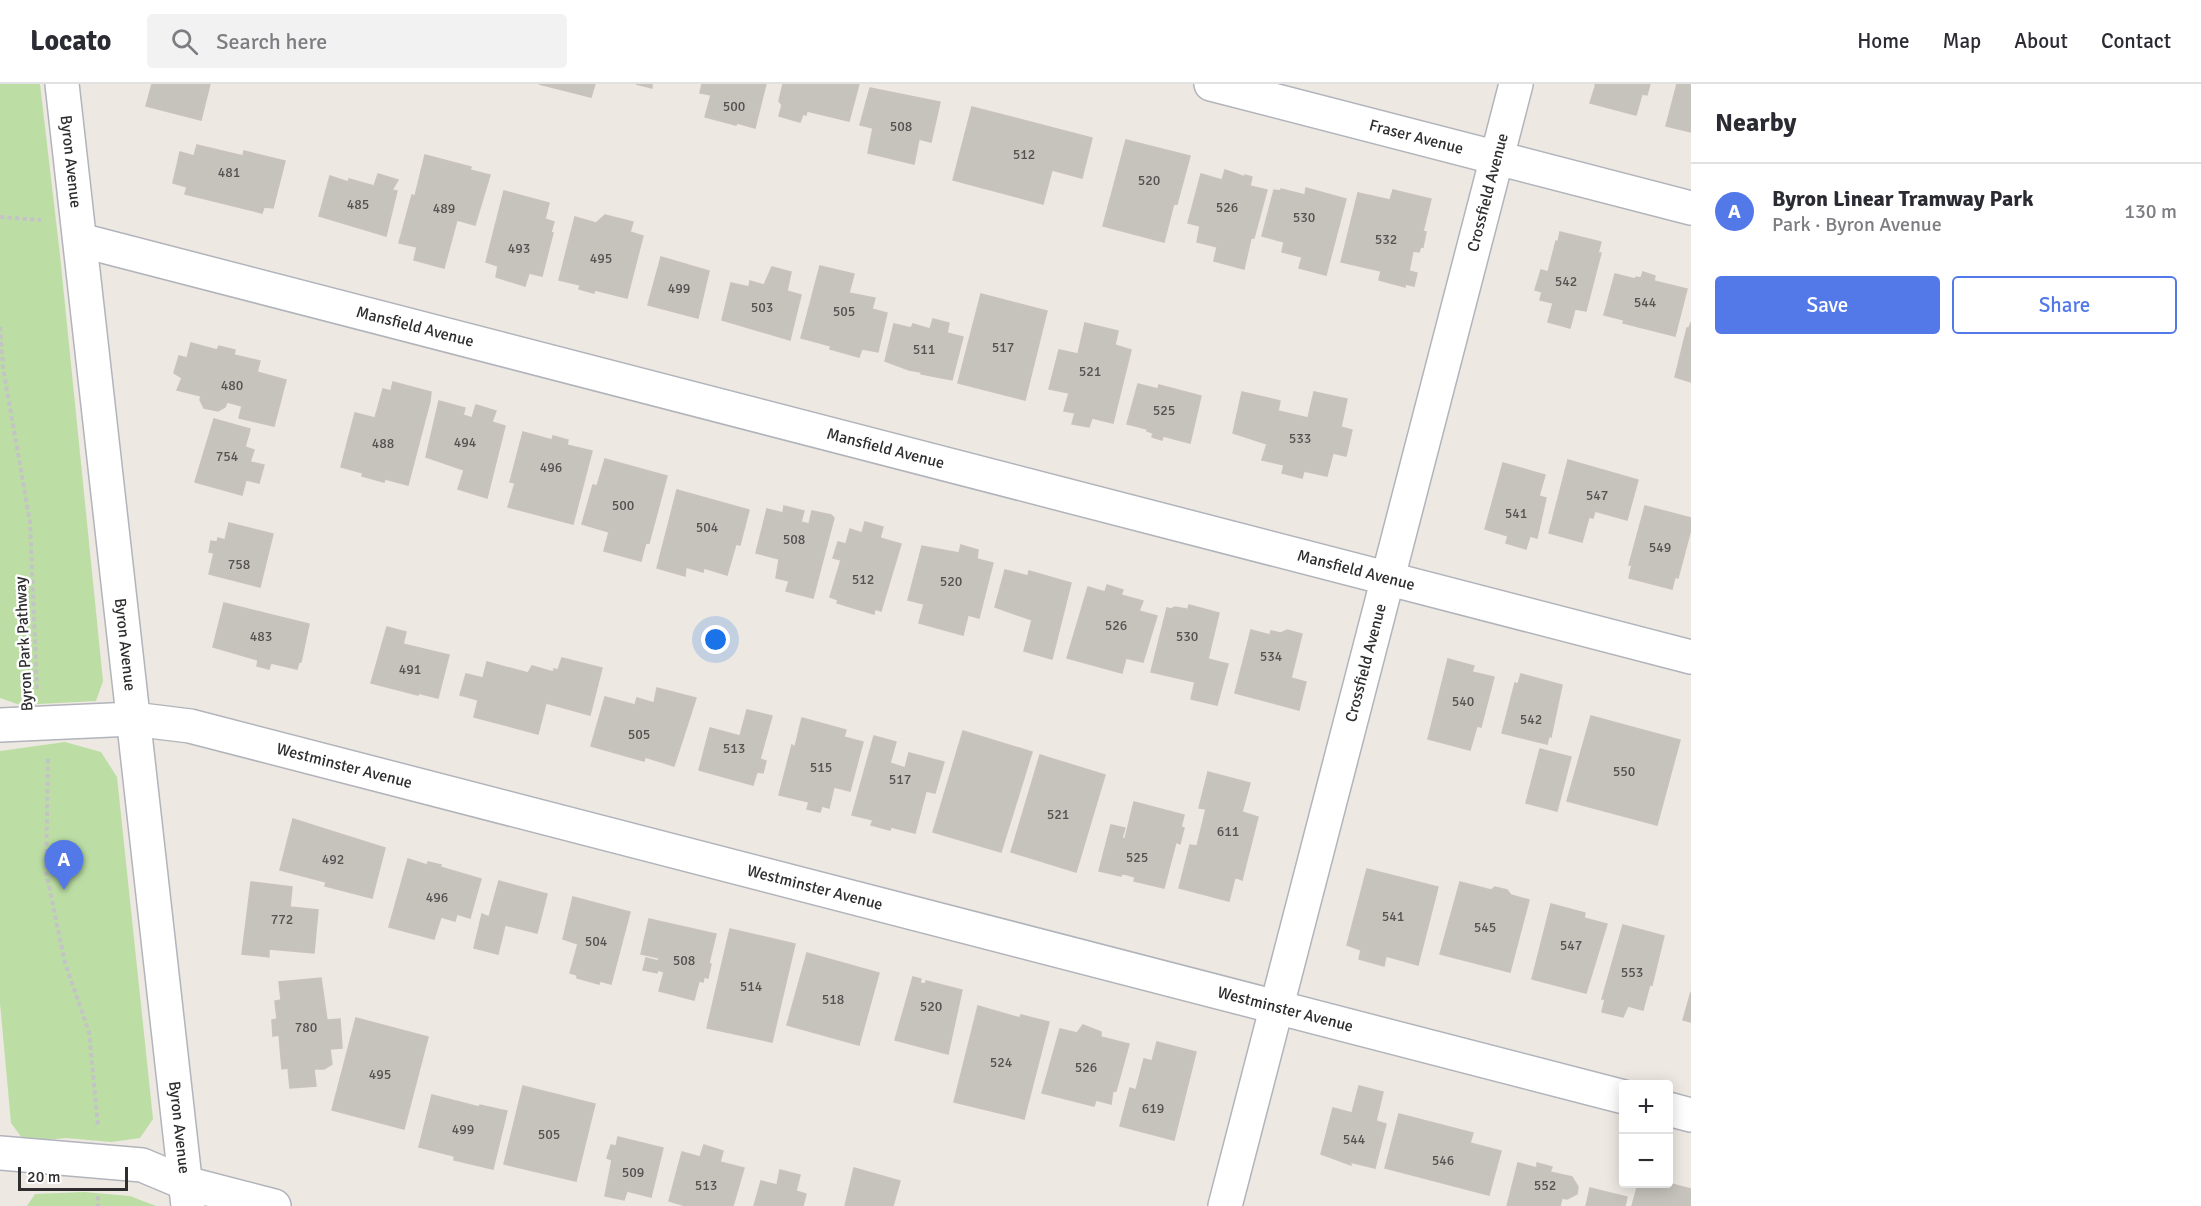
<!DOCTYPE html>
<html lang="en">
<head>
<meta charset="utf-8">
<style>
	body { margin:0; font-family:Signika,sans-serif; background:#f2f2f3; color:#2b2b33 }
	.controls { position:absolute; right:18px; bottom:18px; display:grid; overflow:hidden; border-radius:6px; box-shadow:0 3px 15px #0003 }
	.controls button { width:54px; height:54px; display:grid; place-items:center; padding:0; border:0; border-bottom:2px solid #e1e1e2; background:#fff; color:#2b2b33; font:30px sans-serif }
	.scale { position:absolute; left:18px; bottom:15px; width:110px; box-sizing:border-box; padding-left:6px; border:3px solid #2e2e2e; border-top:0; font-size:16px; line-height:21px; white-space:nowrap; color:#2e2e2e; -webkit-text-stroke:4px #fff; paint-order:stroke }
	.you { position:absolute; left:716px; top:556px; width:21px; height:21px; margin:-15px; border:4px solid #fff; border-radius:50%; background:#1a73e8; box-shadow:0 0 0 9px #1a73e833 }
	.badge { display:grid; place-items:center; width:39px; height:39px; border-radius:50%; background:#5379e9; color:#fff; font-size:20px; font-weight:700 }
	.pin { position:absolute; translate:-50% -50px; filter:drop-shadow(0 2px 3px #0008) }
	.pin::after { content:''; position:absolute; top:32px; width:21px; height:18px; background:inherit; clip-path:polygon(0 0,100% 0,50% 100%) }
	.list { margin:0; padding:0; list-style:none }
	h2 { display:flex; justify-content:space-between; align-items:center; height:78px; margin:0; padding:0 24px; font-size:26px }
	h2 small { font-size:20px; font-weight:400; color:#7c7c81 }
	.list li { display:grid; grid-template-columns:39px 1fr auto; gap:18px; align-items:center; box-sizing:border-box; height:96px; padding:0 24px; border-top:2px solid #e1e1e2 }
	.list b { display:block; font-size:22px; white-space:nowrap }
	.list p { margin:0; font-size:20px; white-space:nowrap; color:#7c7c81 }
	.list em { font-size:20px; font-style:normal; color:#7c7c81 }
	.actions { display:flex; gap:12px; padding:18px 24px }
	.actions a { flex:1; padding:14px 0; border:2px solid #5379e9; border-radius:6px; text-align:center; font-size:21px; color:#5379e9 }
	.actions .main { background:#5379e9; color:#fff }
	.icon { flex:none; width:33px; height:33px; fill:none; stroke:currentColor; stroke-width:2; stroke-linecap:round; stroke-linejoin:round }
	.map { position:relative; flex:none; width:1691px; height:1122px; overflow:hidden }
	header { display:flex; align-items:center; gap:36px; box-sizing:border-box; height:84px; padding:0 30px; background:#fff; border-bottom:2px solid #e1e1e2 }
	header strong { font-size:28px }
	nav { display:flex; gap:33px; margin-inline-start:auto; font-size:21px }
	.search { width:420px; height:54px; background:#f2f2f3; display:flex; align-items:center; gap:15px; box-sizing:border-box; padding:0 21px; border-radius:6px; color:#7c7c81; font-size:22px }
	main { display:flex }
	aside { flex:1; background:#fff }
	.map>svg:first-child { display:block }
</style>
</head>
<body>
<header>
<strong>Locato</strong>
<div class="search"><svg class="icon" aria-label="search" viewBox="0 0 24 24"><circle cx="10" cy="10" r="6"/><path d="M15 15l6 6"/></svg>Search here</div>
<nav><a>Home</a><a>Map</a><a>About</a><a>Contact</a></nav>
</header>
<main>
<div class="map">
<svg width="1691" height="1122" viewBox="0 0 1691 1122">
	<rect width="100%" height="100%" fill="#ede8e2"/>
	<path fill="#bcdea4" d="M 0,0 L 40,0 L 60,171 L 103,597 L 96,617 L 20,621 L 0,614 Z
		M 65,658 L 101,668 L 117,693 L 153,1035 L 140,1054 L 111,1058 L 66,1054 L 25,1058 L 11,1039 L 0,919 L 0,667 Z
		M 84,1108 L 130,1112 L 156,1122 L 27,1122 L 35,1110 Z"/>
	<path fill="#c6c3bd" stroke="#c9c3bb" stroke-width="1.5" d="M 152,0 L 210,0 L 201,36 L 146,22 Z
		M 539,0 L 595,0 L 591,13 Z
		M 636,0 L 652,0 L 652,4 Z
		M 702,0 L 766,0 L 755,44 L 737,39 L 736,41 L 705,33 L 711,11 L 700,9 Z
		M 783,0 L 859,0 L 849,37 L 807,27 L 806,31 L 803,30 L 800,38 L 779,32 L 782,21 L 779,17 Z
		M 1594,0 L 1650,0 L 1647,11 L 1642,10 L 1636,31 L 1590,19 L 1596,0 Z
		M 1677,0 L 1691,0 L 1691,48 L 1666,42 Z
		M 870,4 L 940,18 L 931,58 L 919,55 L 914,80 L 868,69 L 873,44 L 860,41 Z
		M 972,23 L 1092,54 L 1082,94 L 1052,86 L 1043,120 L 953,96 Z
		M 1126,56 L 1190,72 L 1177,120 L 1174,119 L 1164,158 L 1103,142 Z
		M 197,61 L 243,72 L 244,67 L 285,77 L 273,124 L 264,123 L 262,129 L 185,110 L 187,103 L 173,99 L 180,68 L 194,72 Z
		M 425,71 L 471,83 L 470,86 L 490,91 L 475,141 L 457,136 L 444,184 L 414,176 L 417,163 L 399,159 L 412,111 L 415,112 Z
		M 1225,86 L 1245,93 L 1245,91 L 1252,93 L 1250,102 L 1267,106 L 1254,154 L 1251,154 L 1244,185 L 1214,177 L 1217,163 L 1197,158 L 1200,142 L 1188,139 L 1201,90 L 1222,96 Z
		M 378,90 L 398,96 L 392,106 L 397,107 L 386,152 L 319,132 L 330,92 L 348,98 L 349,95 L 374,102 Z
		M 1306,104 L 1346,115 L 1326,191 L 1299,184 L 1302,173 L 1282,168 L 1284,158 L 1262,152 L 1274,106 L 1281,107 L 1281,105 L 1305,111 Z
		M 1393,106 L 1431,115 L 1423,147 L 1426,148 L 1423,163 L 1421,162 L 1419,168 L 1413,167 L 1409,187 L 1417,189 L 1414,202 L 1405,200 L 1405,203 L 1379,196 L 1381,187 L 1341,178 L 1358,109 L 1390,116 Z
		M 504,107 L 549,119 L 545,135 L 554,138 L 551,148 L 553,149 L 542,192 L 529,189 L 525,202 L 496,193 L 498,182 L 486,178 Z
		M 605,131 L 633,138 L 630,148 L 643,152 L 627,214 L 595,206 L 594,209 L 579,205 L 580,201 L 559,196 L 575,133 L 596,139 Z
		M 1560,148 L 1601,158 L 1598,169 L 1601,169 L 1586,227 L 1575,225 L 1570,244 L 1548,238 L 1553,219 L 1540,216 L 1542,208 L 1535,206 L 1541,186 L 1548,188 L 1556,157 L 1558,158 Z
		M 661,173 L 709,187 L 698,234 L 648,221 Z
		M 820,182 L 854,190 L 849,209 L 875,214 L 872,225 L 887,229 L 878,268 L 862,265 L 859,273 L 830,265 L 831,262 L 801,254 Z
		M 772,183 L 791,188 L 787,207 L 801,211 L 790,256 L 722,236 L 731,199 L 749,203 L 750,197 L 764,201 Z
		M 1643,188 L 1655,192 L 1654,197 L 1687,205 L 1675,252 L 1623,239 L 1624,236 L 1604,231 L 1615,190 L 1635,195 L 1636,193 L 1641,194 Z
		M 981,210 L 1047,227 L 1025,316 L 958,299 Z
		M 933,235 L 949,239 L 947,249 L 963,253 L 952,296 L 921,290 L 921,288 L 909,286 L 885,277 L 894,240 L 911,244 L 913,240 L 930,245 Z
		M 1691,238 L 1691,298 L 1675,293 L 1687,244 L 1689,244 Z
		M 1085,239 L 1118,247 L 1115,261 L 1131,266 L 1113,339 L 1092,334 L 1089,343 L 1072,340 L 1075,329 L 1064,327 L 1069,309 L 1049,305 L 1059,266 L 1078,270 Z
		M 191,259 L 217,266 L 219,262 L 235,266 L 234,271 L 260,277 L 257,288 L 286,296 L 274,342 L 239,334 L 242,322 L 227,318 L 225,323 L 218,327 L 204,324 L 200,316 L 201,312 L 177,306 L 182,294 L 174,289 L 179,272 L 187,274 Z
		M 393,298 L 431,308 L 430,317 L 408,401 L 385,395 L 384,398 L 362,392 L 363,389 L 341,383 L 355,329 L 375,334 L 383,305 L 391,307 Z
		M 1138,300 L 1158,305 L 1159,301 L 1201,312 L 1190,359 L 1163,352 L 1162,356 L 1152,353 L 1153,349 L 1147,347 L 1147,345 L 1127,340 Z
		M 1242,308 L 1280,317 L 1278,327 L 1308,334 L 1314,308 L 1347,315 L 1341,343 L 1352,346 L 1346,372 L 1333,369 L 1327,392 L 1304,387 L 1302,394 L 1282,389 L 1284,381 L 1262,376 L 1267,360 L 1233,349 Z
		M 439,317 L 465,324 L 463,331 L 472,334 L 476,321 L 496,327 L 492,338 L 505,342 L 487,414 L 458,405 L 464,386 L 426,373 Z
		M 214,335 L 250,345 L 245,363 L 254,366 L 250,378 L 264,381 L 259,399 L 246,396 L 242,411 L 195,398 Z
		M 523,348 L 552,356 L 553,352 L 568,356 L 567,361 L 592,367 L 573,440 L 508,423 L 515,399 L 510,398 Z
		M 605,375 L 667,392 L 649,459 L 646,458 L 641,477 L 604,467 L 609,448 L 582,440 L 593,401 L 597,402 Z
		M 1568,376 L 1638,396 L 1627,436 L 1595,427 L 1593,434 L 1589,433 L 1582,458 L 1549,449 Z
		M 1503,379 L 1545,391 L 1539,412 L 1546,414 L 1537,454 L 1530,452 L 1526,465 L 1506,459 L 1508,452 L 1485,445 Z
		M 677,406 L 749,426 L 740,461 L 736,460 L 727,491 L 704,484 L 703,488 L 686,483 L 685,492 L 657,484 Z
		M 784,422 L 804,427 L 801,438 L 809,440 L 812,427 L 831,431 L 834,434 L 813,514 L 786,507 L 789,497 L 776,494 L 779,475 L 756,469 L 767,425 L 783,429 Z
		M 1645,422 L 1691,434 L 1691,445 L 1678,494 L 1675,493 L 1672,505 L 1629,494 L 1632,481 L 1629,481 Z
		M 865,438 L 883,443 L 880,454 L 901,460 L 881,527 L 875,525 L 874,530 L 837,519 L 838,516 L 830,513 L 841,476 L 833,474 L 838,458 L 846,460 L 850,445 L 862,449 Z
		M 229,439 L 273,450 L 260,503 L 209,490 L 214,469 L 209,468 L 211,457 L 217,458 L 218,454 L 225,456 Z
		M 961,461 L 978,466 L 977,475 L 993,479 L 979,534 L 968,531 L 963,551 L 919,539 L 924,520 L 908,516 L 922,462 L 959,469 Z
		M 1005,486 L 1028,492 L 1029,487 L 1071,499 L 1052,575 L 1024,567 L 1032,536 L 995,523 Z
		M 1107,501 L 1123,506 L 1121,511 L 1143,517 L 1139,527 L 1157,532 L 1143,578 L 1126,574 L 1122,589 L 1067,574 L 1088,503 L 1105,508 Z
		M 224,519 L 309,540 L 301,578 L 299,578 L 297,585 L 271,579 L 269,585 L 257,582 L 258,576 L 213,563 Z
		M 1189,521 L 1219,529 L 1208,575 L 1228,580 L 1217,621 L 1191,615 L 1195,598 L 1151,588 L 1167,524 L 1171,525 L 1175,523 L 1186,525 L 1187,528 Z
		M 387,543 L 406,548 L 403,560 L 449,571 L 438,614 L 418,609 L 418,611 L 371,599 Z
		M 1251,546 L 1270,551 L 1271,547 L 1281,549 L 1287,546 L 1302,550 L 1291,594 L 1306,598 L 1299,626 L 1235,609 Z
		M 562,574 L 602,584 L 590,631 L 546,619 L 538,650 L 474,633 L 478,616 L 460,611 L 466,590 L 483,594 L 487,578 L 528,589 L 532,582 L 553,588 L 554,585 L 558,586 Z
		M 1448,575 L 1474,582 L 1472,588 L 1494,593 L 1481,643 L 1477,642 L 1470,666 L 1428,655 Z
		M 1521,590 L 1562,601 L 1551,653 L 1549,652 L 1547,660 L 1502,649 L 1515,599 L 1518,600 Z
		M 657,604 L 696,614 L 674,682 L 645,673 L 644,677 L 591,662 L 605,613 L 635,621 L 637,614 L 654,619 Z
		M 747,626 L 772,632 L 760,675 L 766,677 L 763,689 L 757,688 L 753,701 L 699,686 L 710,644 L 740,652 Z
		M 1591,632 L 1680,656 L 1657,741 L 1567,717 Z
		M 802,634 L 846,646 L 844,653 L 863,658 L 850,707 L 834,703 L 829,724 L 822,722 L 820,728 L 807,725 L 809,718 L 779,711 L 792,661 L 795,663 Z
		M 963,647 L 1032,668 L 1001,768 L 933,748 Z
		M 874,652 L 896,658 L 890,679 L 905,684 L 909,669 L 944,678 L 935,709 L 926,707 L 915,749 L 891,743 L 890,746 L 871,741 L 873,736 L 852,731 Z
		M 1540,665 L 1571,673 L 1557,727 L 1526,719 Z
		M 1040,671 L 1105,691 L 1076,788 L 1011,768 Z
		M 1208,688 L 1250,699 L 1242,728 L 1258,733 L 1242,796 L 1235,793 L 1229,817 L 1179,804 L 1190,761 L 1197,762 L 1206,725 L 1199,724 Z
		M 1134,718 L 1184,731 L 1181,743 L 1184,744 L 1180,760 L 1176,758 L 1164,804 L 1134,797 L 1135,793 L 1121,789 L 1121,792 L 1099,787 L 1111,741 L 1125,744 L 1122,754 L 1125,755 Z
		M 293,735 L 385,764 L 372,814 L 325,802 L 326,798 L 280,786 Z
		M 408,775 L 427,781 L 428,778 L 441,781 L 440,783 L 481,795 L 470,834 L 457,830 L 455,837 L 441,833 L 434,855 L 389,843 Z
		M 1367,785 L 1438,803 L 1418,881 L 1386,872 L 1384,882 L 1359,875 L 1361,866 L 1347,861 Z
		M 499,797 L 547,810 L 537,849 L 505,841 L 498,870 L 474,864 L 482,830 L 489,833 Z
		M 251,798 L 292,803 L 290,823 L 318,826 L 314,869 L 269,865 L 269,873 L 242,870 Z
		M 1460,798 L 1491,806 L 1495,803 L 1507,806 L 1511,811 L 1529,816 L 1510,888 L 1440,870 Z
		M 573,813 L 630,828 L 611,900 L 600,897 L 599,900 L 577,894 L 577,891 L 570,889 L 578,860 L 563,855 Z
		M 1551,820 L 1585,829 L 1584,834 L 1607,840 L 1586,909 L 1532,895 Z
		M 649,835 L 716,850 L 709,879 L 711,880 L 708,894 L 704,893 L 703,898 L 699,897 L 694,916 L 659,907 L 664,888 L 658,886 L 657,889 L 643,886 L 646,874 L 658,877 L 659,874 L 641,870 Z
		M 1623,841 L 1664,852 L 1652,901 L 1650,900 L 1643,926 L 1628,922 L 1623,933 L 1602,928 L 1605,915 L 1602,915 Z
		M 730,845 L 795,860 L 772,958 L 707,944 Z
		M 807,869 L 879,889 L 859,961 L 787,941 Z
		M 913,893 L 921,895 L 920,899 L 925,900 L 926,897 L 962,906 L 948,970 L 895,956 Z
		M 321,894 L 327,936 L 340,935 L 342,964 L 330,965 L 332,980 L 324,985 L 314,985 L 316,1002 L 290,1004 L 288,984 L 282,985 L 279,951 L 273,952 L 272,936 L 277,935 L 275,917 L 281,916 L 279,898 Z
		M 1691,908 L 1691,938 L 1683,936 Z
		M 978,922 L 1020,934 L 1021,931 L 1049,938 L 1024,1035 L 954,1018 Z
		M 356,934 L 428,953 L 404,1045 L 332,1026 Z
		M 1083,941 L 1101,948 L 1101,953 L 1129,960 L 1116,1007 L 1113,1006 L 1111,1020 L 1096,1016 L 1094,1022 L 1042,1009 L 1060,945 L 1077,949 Z
		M 1157,958 L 1196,968 L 1174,1056 L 1120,1042 L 1130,1004 L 1136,1006 L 1144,975 L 1152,977 Z
		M 523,1002 L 595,1020 L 576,1097 L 504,1080 Z
		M 1359,1002 L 1383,1008 L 1376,1037 L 1386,1040 L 1375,1084 L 1350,1078 L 1351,1081 L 1321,1070 L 1333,1024 L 1352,1029 Z
		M 432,1011 L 479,1023 L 480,1021 L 507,1027 L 493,1085 L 454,1076 L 454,1072 L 419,1063 Z
		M 1399,1030 L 1473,1049 L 1470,1059 L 1501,1067 L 1489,1111 L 1385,1084 Z
		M 618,1053 L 663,1064 L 651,1113 L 627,1107 L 624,1116 L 605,1112 L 612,1076 L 607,1074 L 611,1061 L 616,1062 Z
		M 704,1061 L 723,1067 L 720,1078 L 744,1084 L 733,1122 L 686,1122 L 669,1117 L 682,1068 L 700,1073 Z
		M 1518,1079 L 1537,1084 L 1537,1079 L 1552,1083 L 1550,1088 L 1572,1093 L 1578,1103 L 1577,1110 L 1567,1115 L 1562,1114 L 1560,1122 L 1507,1122 Z
		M 854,1084 L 900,1097 L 893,1122 L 845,1122 Z
		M 780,1086 L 800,1091 L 796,1107 L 806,1110 L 803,1122 L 754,1122 L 761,1097 L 777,1101 Z
		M 1668,1099 L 1691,1105 L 1691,1122 L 1632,1122 L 1638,1100 Z
		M 1590,1104 L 1627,1113 L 1625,1122 L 1586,1122 Z"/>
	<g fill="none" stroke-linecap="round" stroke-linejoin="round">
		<defs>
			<g id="minor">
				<path id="s1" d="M 62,0 L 188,1122"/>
				<path id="s2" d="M 1211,0 L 1691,124"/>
				<path id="s3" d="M 80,156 L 1691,573"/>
				<path id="s4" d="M 0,641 L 133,635 L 190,642 L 1624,1013"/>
				<path d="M 1668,1025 L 1691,1031"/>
				<path d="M 0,1069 L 142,1081 L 185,1099 L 274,1122"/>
				<path id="s5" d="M 1225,1122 L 1516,0"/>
			</g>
		</defs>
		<use href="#minor" stroke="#b2b4bc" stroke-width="36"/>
		<path stroke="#c4c4c4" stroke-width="4" stroke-dasharray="4.5 3" stroke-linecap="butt" d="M 0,133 L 41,136
			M 0,243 L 3,284 L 30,438 L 37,605
			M 48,675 L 46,788 L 65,879 L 89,948 L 98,1042
			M 98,1112 L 98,1122"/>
		<use href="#minor" stroke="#fff" stroke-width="33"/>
	</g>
	<g text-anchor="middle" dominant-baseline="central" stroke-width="5" stroke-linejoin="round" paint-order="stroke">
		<g font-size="14" fill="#545352">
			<text x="734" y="22">500</text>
			<text x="901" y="42">508</text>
			<text x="1024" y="70">512</text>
			<text x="229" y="88">481</text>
			<text x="1149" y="96">520</text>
			<text x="358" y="120">485</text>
			<text x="1227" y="123">526</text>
			<text x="444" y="124">489</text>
			<text x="1304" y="133">530</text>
			<text x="1386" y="155">532</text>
			<text x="519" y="164">493</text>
			<text x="601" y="174">495</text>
			<text x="1566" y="197">542</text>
			<text x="679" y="204">499</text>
			<text x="1645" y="218">544</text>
			<text x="762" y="223">503</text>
			<text x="844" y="227">505</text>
			<text x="1003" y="263">517</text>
			<text x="924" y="265">511</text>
			<text x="1090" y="287">521</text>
			<text x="232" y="301">480</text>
			<text x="1164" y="326">525</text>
			<text x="1300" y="354">533</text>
			<text x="465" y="358">494</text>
			<text x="383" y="359">488</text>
			<text x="227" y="372">754</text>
			<text x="551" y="383">496</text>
			<text x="1597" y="411">547</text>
			<text x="623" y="421">500</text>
			<text x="1516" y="429">541</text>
			<text x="707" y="443">504</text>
			<text x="794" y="455">508</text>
			<text x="1660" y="463">549</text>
			<text x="239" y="480">758</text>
			<text x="863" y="495">512</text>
			<text x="951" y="497">520</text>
			<text x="1116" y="541">526</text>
			<text x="261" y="552">483</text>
			<text x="1187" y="552">530</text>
			<text x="1271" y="572">534</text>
			<text x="410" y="585">491</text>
			<text x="1463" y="617">540</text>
			<text x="1531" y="635">542</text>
			<text x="639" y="650">505</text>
			<text x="734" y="664">513</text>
			<text x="821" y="683">515</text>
			<text x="1624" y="687">550</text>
			<text x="900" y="695">517</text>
			<text x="1058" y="730">521</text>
			<text x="1228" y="747">611</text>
			<text x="1137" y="773">525</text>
			<text x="333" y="775">492</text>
			<text x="437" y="813">496</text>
			<text x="1393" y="832">541</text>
			<text x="282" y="835">772</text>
			<text x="1485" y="843">545</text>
			<text x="596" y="857">504</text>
			<text x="1571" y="861">547</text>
			<text x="684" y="876">508</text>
			<text x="1632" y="888">553</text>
			<text x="751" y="902">514</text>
			<text x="833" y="915">518</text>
			<text x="931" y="922">520</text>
			<text x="306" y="943">780</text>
			<text x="1001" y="978">524</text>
			<text x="1086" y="983">526</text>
			<text x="380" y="990">495</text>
			<text x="1153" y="1024">619</text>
			<text x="463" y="1045">499</text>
			<text x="549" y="1050">505</text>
			<text x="1354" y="1055">544</text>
			<text x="1443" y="1076">546</text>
			<text x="633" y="1088">509</text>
			<text x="706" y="1101">513</text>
			<text x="1545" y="1101">552</text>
		</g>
		<g font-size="16" fill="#2e2e2e" stroke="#fff">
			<text stroke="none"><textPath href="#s2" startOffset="212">Fraser Avenue</textPath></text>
			<text stroke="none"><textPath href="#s1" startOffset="78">Byron Avenue</textPath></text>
			<text stroke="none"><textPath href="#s5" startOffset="1047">Crossfield Avenue</textPath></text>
			<text stroke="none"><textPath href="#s3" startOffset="346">Mansfield Avenue</textPath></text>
			<text stroke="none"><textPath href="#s3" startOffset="832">Mansfield Avenue</textPath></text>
			<text stroke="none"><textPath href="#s3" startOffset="1318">Mansfield Avenue</textPath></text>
			<text transform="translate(24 560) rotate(-93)">Byron Park Pathway</text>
			<text stroke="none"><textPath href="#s1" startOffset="564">Byron Avenue</textPath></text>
			<text stroke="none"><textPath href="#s5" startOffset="561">Crossfield Avenue</textPath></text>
			<text stroke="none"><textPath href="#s4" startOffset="350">Westminster Avenue</textPath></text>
			<text stroke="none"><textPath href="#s4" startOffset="836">Westminster Avenue</textPath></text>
			<text stroke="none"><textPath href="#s4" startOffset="1322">Westminster Avenue</textPath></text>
			<text stroke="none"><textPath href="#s1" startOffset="1050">Byron Avenue</textPath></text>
		</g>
	</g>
</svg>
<div class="controls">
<button>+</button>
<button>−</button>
</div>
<div class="scale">20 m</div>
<div class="you"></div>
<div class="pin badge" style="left:64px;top:806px">A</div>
</div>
<aside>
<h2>Nearby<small></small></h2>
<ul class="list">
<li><span class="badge">A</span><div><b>Byron Linear Tramway Park</b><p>Park · Byron Avenue</p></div><em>130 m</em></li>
</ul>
<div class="actions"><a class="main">Save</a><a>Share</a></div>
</aside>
</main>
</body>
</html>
